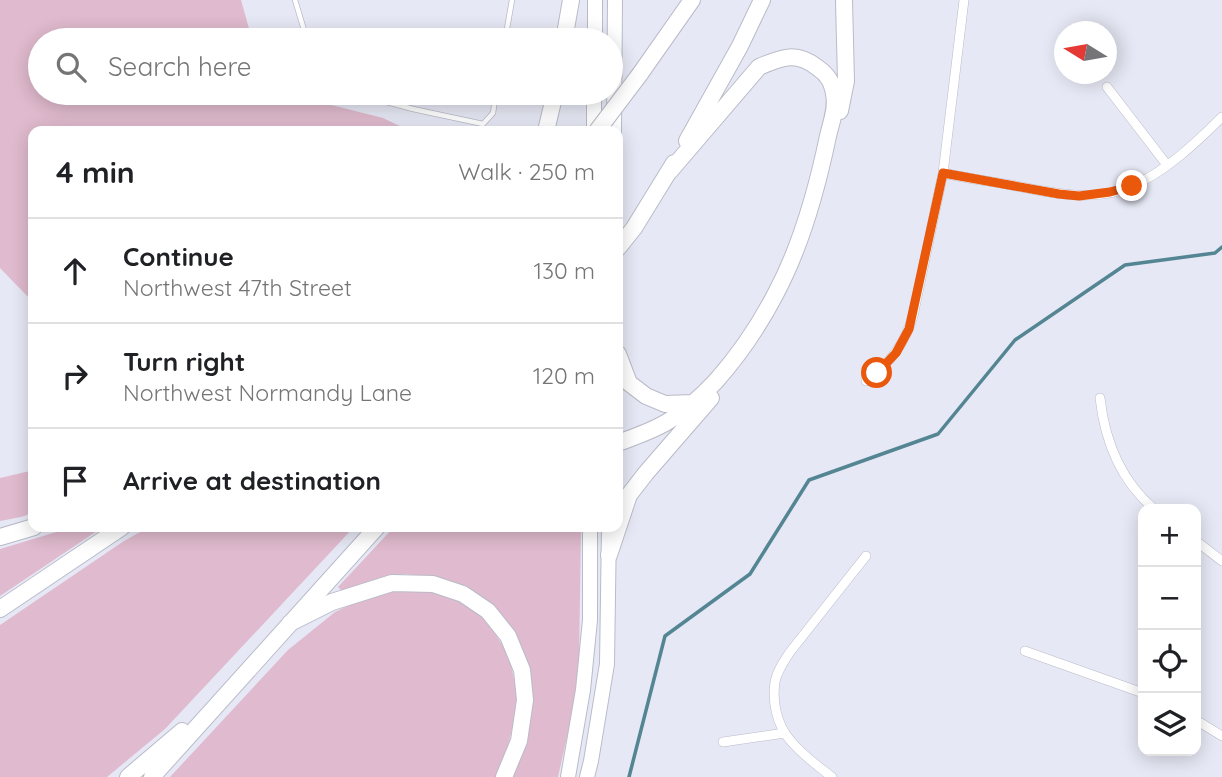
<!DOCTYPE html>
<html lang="en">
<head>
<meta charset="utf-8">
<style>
	body { margin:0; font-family:Quicksand,sans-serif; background:#f6f6f6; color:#202124 }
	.controls { position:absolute; right:21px; bottom:21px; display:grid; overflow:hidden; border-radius:14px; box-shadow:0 4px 18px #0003 }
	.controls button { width:63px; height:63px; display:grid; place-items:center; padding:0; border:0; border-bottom:2px solid #e0e0e0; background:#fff; color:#202124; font:35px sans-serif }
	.compass { position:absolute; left:1054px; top:21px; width:63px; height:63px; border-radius:50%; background:#fff; box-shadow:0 4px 18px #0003; rotate:281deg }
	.stop { position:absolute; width:21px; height:21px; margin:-16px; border:5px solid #ea580c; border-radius:50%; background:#fff }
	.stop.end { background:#ea580c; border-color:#fff; box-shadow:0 2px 7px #0008 }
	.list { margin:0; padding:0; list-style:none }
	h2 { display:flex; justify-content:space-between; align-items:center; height:91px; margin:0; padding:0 28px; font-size:30px }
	h2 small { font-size:23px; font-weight:400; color:#757577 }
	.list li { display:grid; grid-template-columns:46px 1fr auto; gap:21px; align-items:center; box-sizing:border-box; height:105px; padding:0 28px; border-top:2px solid #e0e0e0 }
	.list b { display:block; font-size:26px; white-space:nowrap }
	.list p { margin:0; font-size:23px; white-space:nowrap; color:#757577 }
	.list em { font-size:23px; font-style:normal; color:#757577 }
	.icon { flex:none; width:38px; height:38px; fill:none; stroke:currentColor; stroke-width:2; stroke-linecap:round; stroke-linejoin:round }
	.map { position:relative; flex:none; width:1222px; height:777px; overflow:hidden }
	.search { position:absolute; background:#fff; box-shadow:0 4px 18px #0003; left:28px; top:28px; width:595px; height:77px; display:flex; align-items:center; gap:18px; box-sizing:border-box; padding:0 24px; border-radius:38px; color:#757577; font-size:26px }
	.panel { position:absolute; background:#fff; box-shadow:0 4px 18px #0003; left:28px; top:126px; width:595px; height:406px; border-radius:14px }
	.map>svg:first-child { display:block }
</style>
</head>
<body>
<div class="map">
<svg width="1222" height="777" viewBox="0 0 1222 777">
	<rect width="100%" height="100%" fill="#e6e8f5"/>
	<path fill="#e0bace" d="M 0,0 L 241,0 L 250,32 L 245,40 L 40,40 L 40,93 L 284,93 L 383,118 L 410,131 L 33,131 L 33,302 L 0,268 Z
		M 33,468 L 33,513 L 21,517 L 0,521 L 0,478 L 30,471 Z
		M 73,527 L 103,527 L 0,596 L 0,549 Z
		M 149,527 L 354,527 L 165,729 L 107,777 L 0,777 L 0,625 L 124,541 Z
		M 394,527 L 581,527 L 579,661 L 573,710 L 558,777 L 511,777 L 531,684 L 472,591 L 443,579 L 405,574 L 377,579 L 342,591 L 338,587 Z
		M 420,589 L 446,594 L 468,606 L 488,622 L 509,656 L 517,693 L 514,721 L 505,758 L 496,777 L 170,777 L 288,650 L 335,612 L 367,597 L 395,590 Z"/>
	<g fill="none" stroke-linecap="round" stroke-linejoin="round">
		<path stroke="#548592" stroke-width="3.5" d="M 629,777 L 665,636 L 750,574 L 809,480 L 938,434 L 1015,340 L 1125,265 L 1215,253 L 1222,247"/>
		<defs>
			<path id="service" d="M 295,0 L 307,40
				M 505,40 L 512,0
				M 353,93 L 413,109 L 483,124 L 493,113 L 496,93"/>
			<path id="minor" d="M 1107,87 L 1167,165
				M 943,173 C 965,178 988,181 1011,185 C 1051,193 1094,203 1133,186 C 1166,171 1197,142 1222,117
				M 866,381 C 890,364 905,344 913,316 L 943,173 L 964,0
				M 1100,398 C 1105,442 1120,480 1154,509
				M 1196,541 L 1222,561
				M 1025,651 L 1143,693
				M 1196,720 L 1222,736
				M 723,742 L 785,733
				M 832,777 C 818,766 802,755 790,740 C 777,725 772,702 775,682 C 777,671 784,661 790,652 L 866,556"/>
			<path id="primary" d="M 595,40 L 595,0
				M 594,131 L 594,93
				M 614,131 L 615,0
				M 568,777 L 583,690 L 590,620 L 590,527
				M 587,777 L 591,761 L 607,664 L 609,527"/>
			<path id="motorway" d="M 564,40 L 571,0
				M 640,74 L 692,0
				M 840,111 L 846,81 L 844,0
				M 546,131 L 555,93
				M 687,141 L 740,46 L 762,0
				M 618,248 L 634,228 L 674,163
				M 618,354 L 629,383 L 646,396 L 665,404 L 693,403
				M 618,443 C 634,437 652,431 667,422 C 684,412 702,396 716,381 C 739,355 760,324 776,293 C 801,246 817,189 828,136 C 831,123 837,108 834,94 C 832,82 828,75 818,68 C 797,51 782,57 759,67 L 670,171
				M 0,537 L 34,527
				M 609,555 L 629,495 L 646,473 L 711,398
				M 0,609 L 122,527
				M 290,623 L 332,602 L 392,583 L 433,584 L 463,594 L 488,611 L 508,636 L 522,670 L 525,700 L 519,741 L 504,777
				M 128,777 L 182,731
				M 152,777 L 377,527"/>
		</defs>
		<use href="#service" stroke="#b9bbc8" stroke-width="6"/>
		<use href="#minor" stroke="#b9bbc8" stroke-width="10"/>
		<use href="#primary" stroke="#b9bbc8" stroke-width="16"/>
		<use href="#motorway" stroke="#b9bbc8" stroke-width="18"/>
		<use href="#service" stroke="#fff" stroke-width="4.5"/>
		<use href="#minor" stroke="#fff" stroke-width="9"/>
		<use href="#primary" stroke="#fff" stroke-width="14"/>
		<use href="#motorway" stroke="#fff" stroke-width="16"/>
		<defs>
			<path id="motorway-bridge" d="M 597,131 L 640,74"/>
		</defs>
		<use href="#motorway-bridge" stroke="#b9bbc8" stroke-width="18" stroke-linecap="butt"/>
		<use href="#motorway-bridge" stroke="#fff" stroke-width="16"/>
	</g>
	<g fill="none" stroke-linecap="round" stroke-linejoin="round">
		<path stroke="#ea580c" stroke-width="9" d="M 877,373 L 896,353 L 909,329 L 943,173 L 1059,194 L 1079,196 L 1110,192 L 1132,186"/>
	</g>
</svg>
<div class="controls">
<button>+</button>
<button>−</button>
<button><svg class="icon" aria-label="locate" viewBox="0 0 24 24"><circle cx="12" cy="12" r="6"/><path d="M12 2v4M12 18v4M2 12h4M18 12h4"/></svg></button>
<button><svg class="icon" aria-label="layers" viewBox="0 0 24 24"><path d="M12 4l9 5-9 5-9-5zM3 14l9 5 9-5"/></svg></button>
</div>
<svg class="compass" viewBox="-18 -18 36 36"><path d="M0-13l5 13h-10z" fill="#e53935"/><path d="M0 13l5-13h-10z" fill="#757577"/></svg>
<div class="stop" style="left:877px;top:373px"></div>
<div class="stop end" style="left:1132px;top:186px"></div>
<div class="search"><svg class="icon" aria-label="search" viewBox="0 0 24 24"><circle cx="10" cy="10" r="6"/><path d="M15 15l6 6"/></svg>Search here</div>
<section class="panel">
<h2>4 min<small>Walk · 250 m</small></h2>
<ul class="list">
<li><svg class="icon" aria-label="ahead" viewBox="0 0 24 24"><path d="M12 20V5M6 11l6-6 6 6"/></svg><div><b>Continue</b><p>Northwest 47th Street</p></div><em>130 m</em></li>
<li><svg class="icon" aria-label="right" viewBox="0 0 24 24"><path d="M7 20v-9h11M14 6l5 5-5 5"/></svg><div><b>Turn right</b><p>Northwest Normandy Lane</p></div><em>120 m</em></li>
<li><svg class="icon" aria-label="arrive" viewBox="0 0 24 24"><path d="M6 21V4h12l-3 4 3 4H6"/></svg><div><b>Arrive at destination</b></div></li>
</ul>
</section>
</div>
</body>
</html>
